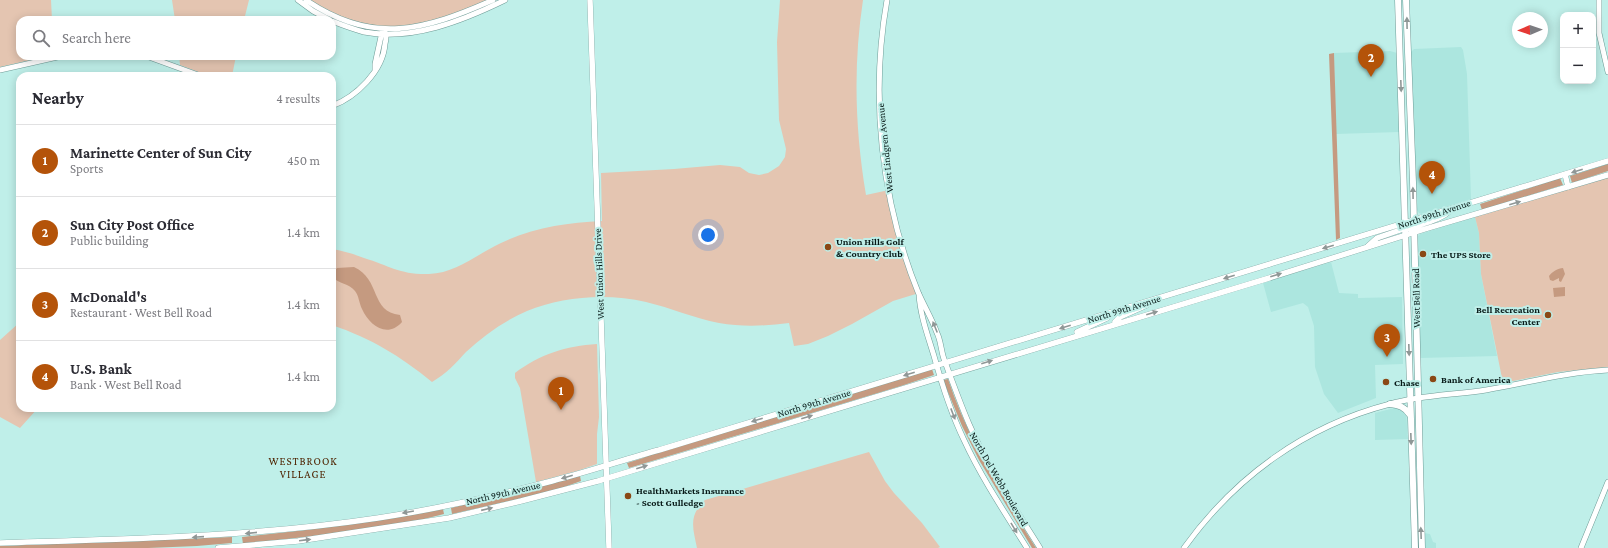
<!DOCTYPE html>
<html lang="en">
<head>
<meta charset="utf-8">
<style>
	body { margin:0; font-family:"Crimson Pro",serif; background:#f7f7f7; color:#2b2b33 }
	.controls { position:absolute; right:12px; top:12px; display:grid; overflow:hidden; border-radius:8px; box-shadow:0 2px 10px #0003 }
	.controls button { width:36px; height:36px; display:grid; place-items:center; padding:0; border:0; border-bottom:1px solid #e1e1e2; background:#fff; color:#2b2b33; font:20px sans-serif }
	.compass { position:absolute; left:1512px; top:12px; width:36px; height:36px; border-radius:50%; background:#fff; box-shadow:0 2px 10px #0003; rotate:268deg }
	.you { position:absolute; left:708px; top:235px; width:14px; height:14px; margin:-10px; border:3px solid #fff; border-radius:50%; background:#1a73e8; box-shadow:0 0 0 6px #1a73e833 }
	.badge { display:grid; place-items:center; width:26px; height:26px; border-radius:50%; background:#b45309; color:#fff; font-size:13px; font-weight:700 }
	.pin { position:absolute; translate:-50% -33px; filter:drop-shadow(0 1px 2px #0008) }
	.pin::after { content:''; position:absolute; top:21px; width:14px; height:12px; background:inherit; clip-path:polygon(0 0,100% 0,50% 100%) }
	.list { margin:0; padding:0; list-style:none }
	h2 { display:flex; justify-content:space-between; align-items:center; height:52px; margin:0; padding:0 16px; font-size:17px }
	h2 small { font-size:13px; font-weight:400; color:#7c7c81 }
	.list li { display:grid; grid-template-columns:26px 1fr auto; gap:12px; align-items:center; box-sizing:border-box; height:72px; padding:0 16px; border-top:1px solid #e1e1e2 }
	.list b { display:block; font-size:15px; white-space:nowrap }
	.list p { margin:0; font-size:13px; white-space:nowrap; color:#7c7c81 }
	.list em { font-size:13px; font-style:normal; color:#7c7c81 }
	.icon { flex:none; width:22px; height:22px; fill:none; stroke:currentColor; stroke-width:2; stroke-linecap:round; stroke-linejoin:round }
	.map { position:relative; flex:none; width:1608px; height:548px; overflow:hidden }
	.search { position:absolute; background:#fff; box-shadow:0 2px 10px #0003; left:16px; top:16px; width:320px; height:44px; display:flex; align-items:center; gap:10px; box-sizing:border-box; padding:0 14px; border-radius:12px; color:#7c7c81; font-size:15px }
	.panel { position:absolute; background:#fff; box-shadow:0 2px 10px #0003; left:16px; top:72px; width:320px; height:340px; border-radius:12px }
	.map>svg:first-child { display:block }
	.built { fill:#ace6df }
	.green { fill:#e4c5b1 }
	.water { fill:#c59a80 }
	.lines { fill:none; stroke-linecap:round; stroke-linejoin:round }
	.tertiary-casing { stroke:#6f9c97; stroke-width:6 }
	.secondary-casing { stroke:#6f9c97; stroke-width:6 }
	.primary-casing { stroke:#6f9c97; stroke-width:7 }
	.tertiary { stroke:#fff; stroke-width:5 }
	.secondary { stroke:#fff; stroke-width:5.5 }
	.primary { stroke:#fff; stroke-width:6 }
	.oneway { fill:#8f9796 }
	.poi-dot { fill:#8a4815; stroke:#bfefe9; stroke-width:1.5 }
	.labels { text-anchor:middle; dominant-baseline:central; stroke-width:4; stroke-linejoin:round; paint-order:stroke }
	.street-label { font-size:10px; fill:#061816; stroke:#bfefe9 }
	.poi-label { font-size:10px; font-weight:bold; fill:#061816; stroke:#bfefe9; text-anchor:start }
	.neighbourhood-label { font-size:11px; letter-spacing:1px; fill:#4e2300; stroke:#bfefe9 }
</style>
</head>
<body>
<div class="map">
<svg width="1608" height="548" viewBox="0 0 1608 548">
	<rect width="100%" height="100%" fill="#bfefe9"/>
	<!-- built -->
	<path class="built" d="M1461,47L1463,50L1467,74L1471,199L1422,214L1419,213L1416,209L1410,53L1414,49Z
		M1390,51L1397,53L1399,132L1336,134L1334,53Z
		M1475,217L1479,233L1481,274L1497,356L1420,358V301L1418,290L1417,237L1420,234Z
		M1331,262L1339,293L1358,294V298L1402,297L1403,364L1375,365L1376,398L1338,413L1324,394L1315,367L1314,326L1308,307L1303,303L1271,312L1263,283Z
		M1398,407L1406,413L1408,439L1375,440V413Z
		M1424,533L1430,534L1433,542L1436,543V548H1425Z"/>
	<!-- green -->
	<path class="green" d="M0,0H51L52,20H20V56H48L0,67Z
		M172,0H249L244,20H175Z
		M303,0H497C465,16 421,35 384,32C371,32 358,27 346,22C331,17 315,10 303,0Z
		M780,0H863C853,66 855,129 866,195L889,190L895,218L919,293L893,301L852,324L828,336L808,344L794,346L789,323C766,326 742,327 719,323C694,318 671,308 646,302C608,293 563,296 527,311C504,321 484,335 466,352C456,363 446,374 432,382C399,355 372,339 332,325V249C343,251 354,254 364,258C390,266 401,275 429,274C457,273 477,254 501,243C534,227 567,223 602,221L601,173L674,169L720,165L740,167L749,173L759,175L768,173L779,166L785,157L786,149L779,120L777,42Z
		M179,56H236L232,76H209L180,65Z
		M1608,177V367L1558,372L1503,383L1481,274L1479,233L1475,217Z
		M20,322V408H38L20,428L0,417V340Z
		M597,344L599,417L597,434V464L577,471L536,482L520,388L515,378V373C540,354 566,346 597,344Z
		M869,452L885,481L894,493L922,523L940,547L938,548H697C693,528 688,516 705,500Z"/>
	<!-- water -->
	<path class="water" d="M1334,53L1340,238L1336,240L1329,54Z
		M1608,164V171L1572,183L1570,176Z
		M1560,178L1563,185L1482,210L1480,204Z
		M354,267C381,279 370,312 400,315L402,322C387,339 369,325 362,309C359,303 359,296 355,291C349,283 339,284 332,277V273L337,268Z
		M1563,268L1565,274L1561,282L1559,281V278L1553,281L1550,280L1549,276C1552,272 1558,268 1563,268Z
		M1565,287V296L1554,297L1553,288Z
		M932,369L934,375L901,386L629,468L627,463L643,458L653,453Z
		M948,379C968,440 1002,493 1036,548H1032L979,460L962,426L943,380Z
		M580,476L581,481L553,491L452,514L451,508Z
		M443,509L444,514L408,523L339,533L243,544L242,537L306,530Z
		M232,537V543L197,546L148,548H0V546Z"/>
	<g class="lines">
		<defs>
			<path id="tertiary" d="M298,0L313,11L330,20
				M306,0C373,46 425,30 493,0
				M887,0C870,96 881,201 918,292C924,306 932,319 937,333C941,341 941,351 944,359C952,381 960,403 969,424C988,468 1015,508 1040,548
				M1599,0V33L1608,72
				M332,21C342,25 353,29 364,32C412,41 462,21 505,0
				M146,56L201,76
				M0,70L62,56
				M375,70V64L382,32
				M332,106C356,97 383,71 385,44C386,40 387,36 385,32
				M919,294C920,315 928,336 934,356C942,385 951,413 964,440C981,477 1005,513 1027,548
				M1184,548C1235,477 1305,426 1390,404C1421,395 1454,395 1486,390C1527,383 1566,372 1608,370
				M1581,548L1608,482"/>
			<path id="secondary" d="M590,0L609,548
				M1565,174L1568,187
				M1410,229C1424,222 1439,221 1451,210
				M1368,246L1377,238L1409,227L1413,221
				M1115,322L1120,317L1147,305
				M1077,332L1107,318L1111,313
				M0,543C127,539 252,537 378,518C437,509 495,496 552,481C588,472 623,460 659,450L1608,161
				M218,548L298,541L449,518L521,501L598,481L1266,279L1425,229L1608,175"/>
			<path id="primary" d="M1398,0L1415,548
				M1406,0L1413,182L1422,548
				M1390,404C1399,405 1405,407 1410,415"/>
		</defs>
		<!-- tertiary casing -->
		<use href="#tertiary" class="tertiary-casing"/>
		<!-- secondary casing -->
		<use href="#secondary" class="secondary-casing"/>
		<!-- primary casing -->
		<use href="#primary" class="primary-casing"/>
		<!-- tertiary -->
		<use href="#tertiary" class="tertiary"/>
		<!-- secondary -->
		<use href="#secondary" class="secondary"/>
		<!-- primary -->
		<use href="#primary" class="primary"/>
	</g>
	<!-- one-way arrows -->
	<defs><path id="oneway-solid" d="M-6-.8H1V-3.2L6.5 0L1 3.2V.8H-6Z"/></defs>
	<g class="oneway">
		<use href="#oneway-solid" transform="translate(1407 23) rotate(-91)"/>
		<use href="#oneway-solid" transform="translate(1401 86) rotate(88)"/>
		<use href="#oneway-solid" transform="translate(1577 171) rotate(163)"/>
		<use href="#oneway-solid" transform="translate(1413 193) rotate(-91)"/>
		<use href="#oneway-solid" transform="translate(1515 203) rotate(-16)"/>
		<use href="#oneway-solid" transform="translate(1328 247) rotate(164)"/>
		<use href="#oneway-solid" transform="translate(1276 275) rotate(-17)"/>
		<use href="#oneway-solid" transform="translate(1229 277) rotate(163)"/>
		<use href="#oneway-solid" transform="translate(1152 313) rotate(-16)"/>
		<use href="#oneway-solid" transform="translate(935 327) rotate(-112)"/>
		<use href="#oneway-solid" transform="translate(1065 327) rotate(163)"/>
		<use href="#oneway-solid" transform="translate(1409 350) rotate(88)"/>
		<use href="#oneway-solid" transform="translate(987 362) rotate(-17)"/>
		<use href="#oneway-solid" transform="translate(909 374) rotate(163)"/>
		<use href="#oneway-solid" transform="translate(953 414) rotate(69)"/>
		<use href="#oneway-solid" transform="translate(807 417) rotate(-17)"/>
		<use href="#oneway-solid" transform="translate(757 420) rotate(163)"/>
		<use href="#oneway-solid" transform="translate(1411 439) rotate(88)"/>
		<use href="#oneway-solid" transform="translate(642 467) rotate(-17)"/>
		<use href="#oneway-solid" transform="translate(567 477) rotate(164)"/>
		<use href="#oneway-solid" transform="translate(487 509) rotate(-13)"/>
		<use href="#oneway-solid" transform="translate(408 512) rotate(170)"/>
		<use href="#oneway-solid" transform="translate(1014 528) rotate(59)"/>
		<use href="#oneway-solid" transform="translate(251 533) rotate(174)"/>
		<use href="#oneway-solid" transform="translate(1421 533) rotate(-92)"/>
		<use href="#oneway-solid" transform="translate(198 537) rotate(176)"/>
		<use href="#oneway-solid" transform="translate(305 540) rotate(-7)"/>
	</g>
	<!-- markers -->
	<g class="poi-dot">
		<circle cx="828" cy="247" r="4"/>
		<circle cx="1423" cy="254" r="4"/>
		<circle cx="1548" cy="315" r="4"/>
		<circle cx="1433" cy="379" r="4"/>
		<circle cx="1386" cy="382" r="4"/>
		<circle cx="628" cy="496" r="4"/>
	</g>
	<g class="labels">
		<!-- street labels -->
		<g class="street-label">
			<text transform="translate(885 148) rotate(-96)">West Lindgren Avenue</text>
			<text transform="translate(1434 214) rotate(-18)">North 99th Avenue</text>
			<text transform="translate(599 274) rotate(-92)">West Union Hills Drive</text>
			<text transform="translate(1416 298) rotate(-91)">West Bell Road</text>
			<text transform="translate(1124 309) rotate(-17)">North 99th Avenue</text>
			<text transform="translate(814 403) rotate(-17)">North 99th Avenue</text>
			<text transform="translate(999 479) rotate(60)">North Del Webb Boulevard</text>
			<text transform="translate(503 493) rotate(-13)">North 99th Avenue</text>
		</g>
		<!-- poi labels -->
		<g class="poi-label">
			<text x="836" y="241">Union Hills Golf<tspan x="836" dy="12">&amp; Country Club</tspan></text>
			<text x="1431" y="254">The UPS Store</text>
			<text x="1540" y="309" text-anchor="end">Bell Recreation<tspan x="1540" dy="12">Center</tspan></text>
			<text x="1441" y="379">Bank of America</text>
			<text x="1394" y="382">Chase</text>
			<text x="636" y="490">HealthMarkets Insurance<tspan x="636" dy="12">- Scott Gulledge</tspan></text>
		</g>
		<!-- neighbourhood labels -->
		<g class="neighbourhood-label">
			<text x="303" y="461">WESTBROOK<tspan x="303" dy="13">VILLAGE</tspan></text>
		</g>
	</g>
</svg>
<div class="controls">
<button>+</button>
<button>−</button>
</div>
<svg class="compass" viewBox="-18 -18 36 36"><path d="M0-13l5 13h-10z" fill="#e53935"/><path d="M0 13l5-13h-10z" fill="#7c7c81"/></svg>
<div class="you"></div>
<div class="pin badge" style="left:561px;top:410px">1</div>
<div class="pin badge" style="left:1371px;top:77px">2</div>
<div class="pin badge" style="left:1387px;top:357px">3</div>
<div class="pin badge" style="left:1432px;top:194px">4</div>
<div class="search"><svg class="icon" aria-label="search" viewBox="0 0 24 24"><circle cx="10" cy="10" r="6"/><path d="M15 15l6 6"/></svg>Search here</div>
<section class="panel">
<h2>Nearby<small>4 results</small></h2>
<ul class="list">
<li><span class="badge">1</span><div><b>Marinette Center of Sun City</b><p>Sports</p></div><em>450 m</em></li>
<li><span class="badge">2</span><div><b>Sun City Post Office</b><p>Public building</p></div><em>1.4 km</em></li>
<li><span class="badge">3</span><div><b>McDonald's</b><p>Restaurant · West Bell Road</p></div><em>1.4 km</em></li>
<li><span class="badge">4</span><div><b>U.S. Bank</b><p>Bank · West Bell Road</p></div><em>1.4 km</em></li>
</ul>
</section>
</div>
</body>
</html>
